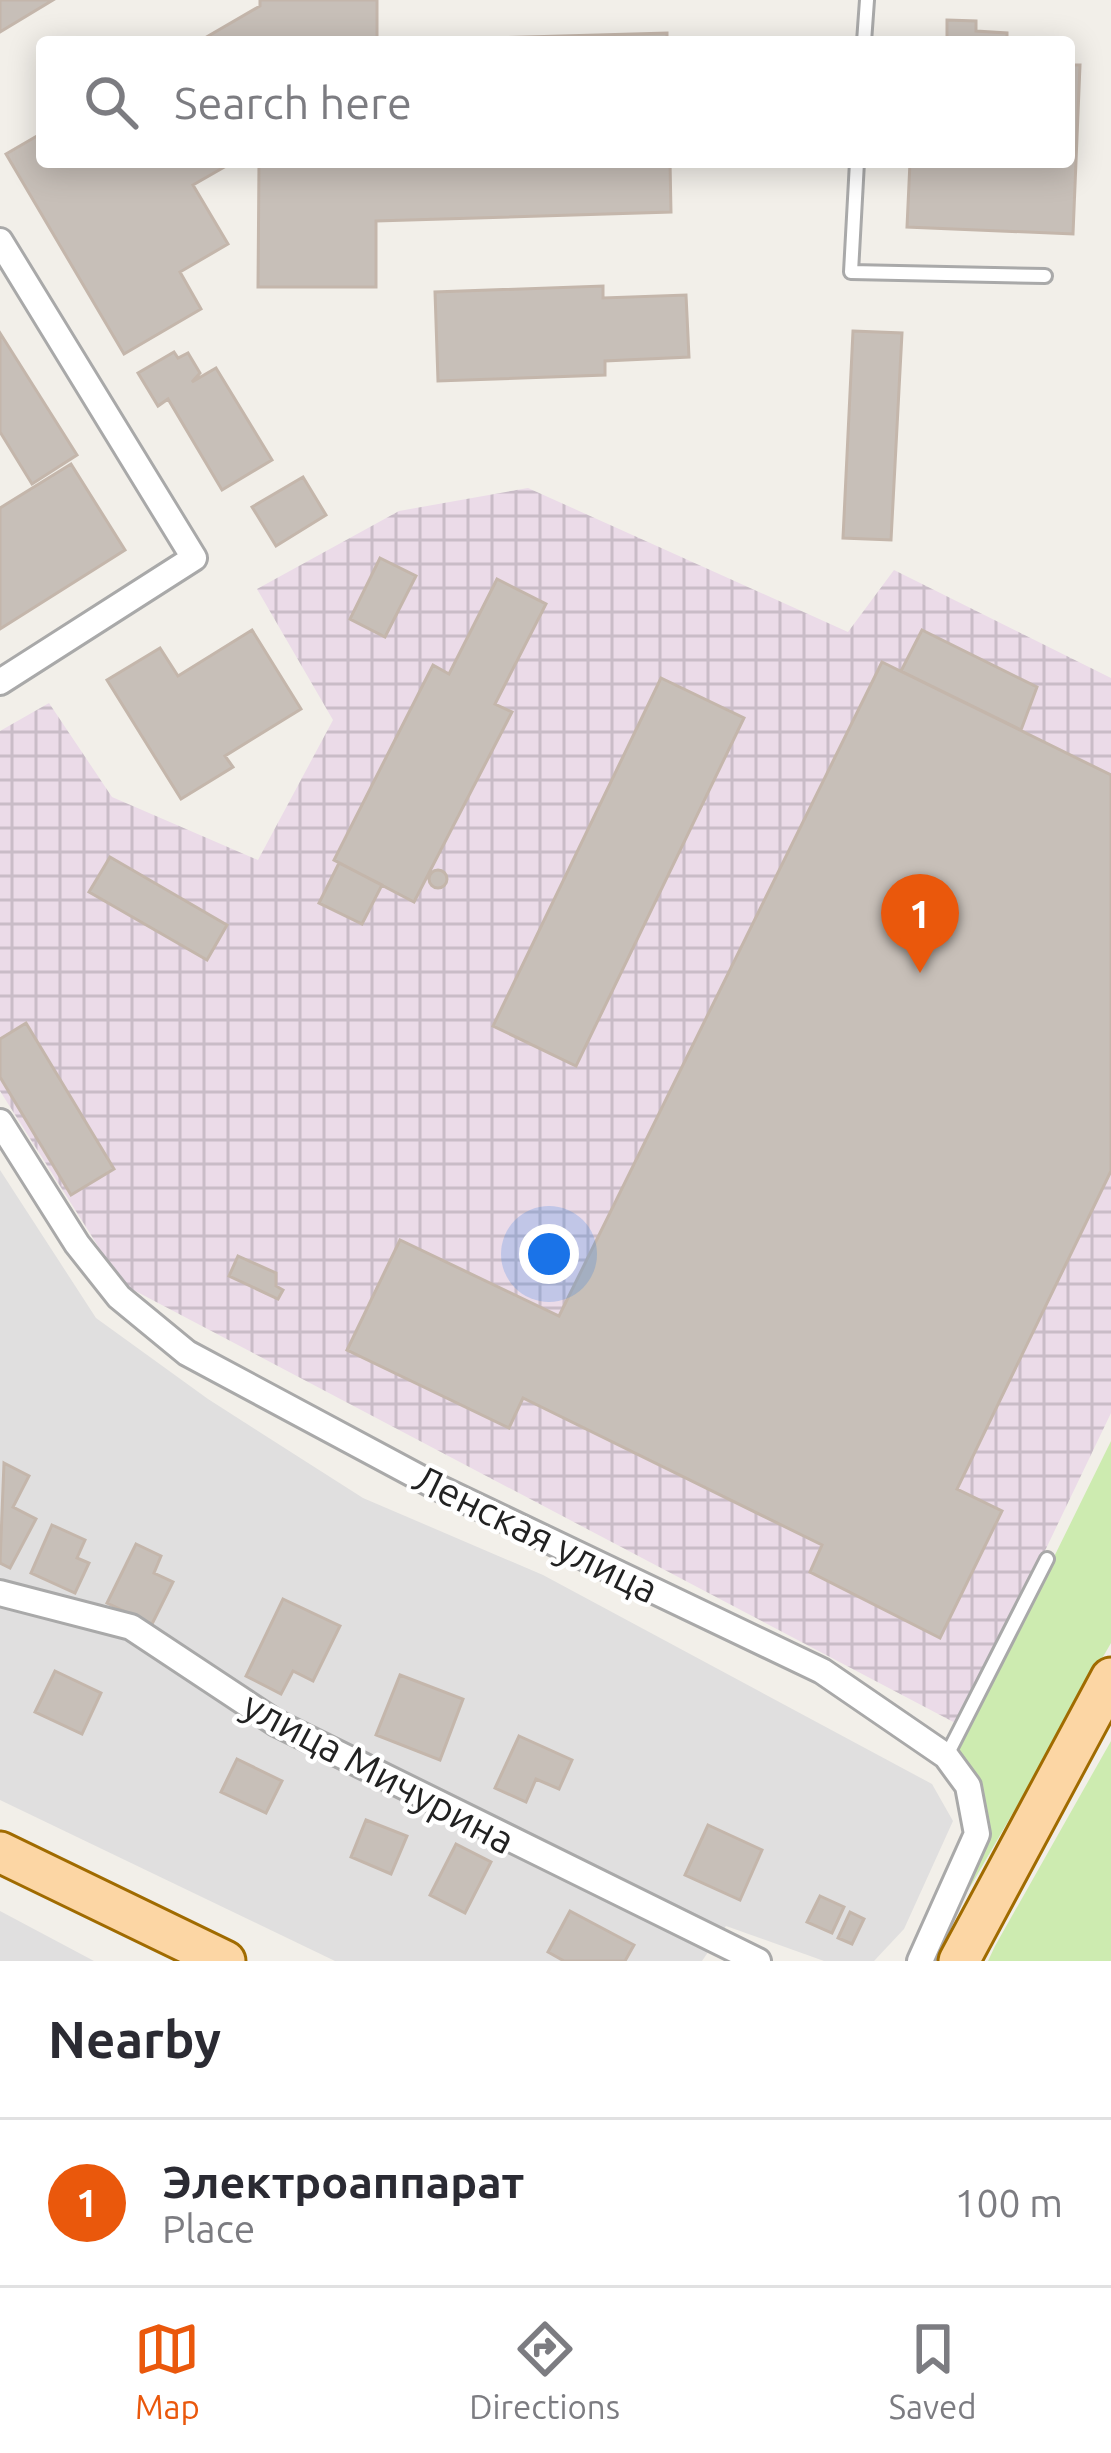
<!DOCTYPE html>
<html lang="en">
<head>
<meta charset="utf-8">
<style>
	body { margin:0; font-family:Ubuntu,sans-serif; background:#f2f2f3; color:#2b2b33 }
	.you { position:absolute; left:549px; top:1254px; width:42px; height:42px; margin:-30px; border:9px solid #fff; border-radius:50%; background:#1a73e8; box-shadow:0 0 0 18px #1a73e833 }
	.badge { display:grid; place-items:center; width:78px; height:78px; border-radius:50%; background:#ea580c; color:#fff; font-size:39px; font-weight:700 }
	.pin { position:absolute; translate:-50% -99px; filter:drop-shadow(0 3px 6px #0008) }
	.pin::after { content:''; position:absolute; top:63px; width:42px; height:36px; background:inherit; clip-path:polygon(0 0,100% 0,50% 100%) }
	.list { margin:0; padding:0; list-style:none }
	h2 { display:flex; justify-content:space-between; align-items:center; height:156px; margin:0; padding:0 48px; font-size:51px }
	h2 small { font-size:39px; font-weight:400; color:#7c7c81 }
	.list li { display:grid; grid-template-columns:78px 1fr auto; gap:36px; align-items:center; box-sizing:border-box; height:168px; padding:0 48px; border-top:3px solid #e1e1e2 }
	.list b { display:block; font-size:45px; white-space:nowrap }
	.list p { margin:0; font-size:39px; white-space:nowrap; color:#7c7c81 }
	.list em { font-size:39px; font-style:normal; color:#7c7c81 }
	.icon { flex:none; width:66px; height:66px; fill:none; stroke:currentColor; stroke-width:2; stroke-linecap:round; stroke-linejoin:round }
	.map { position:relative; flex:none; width:1111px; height:1961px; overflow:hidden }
	.search { position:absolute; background:#fff; box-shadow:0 6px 30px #0003; left:36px; right:36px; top:36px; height:132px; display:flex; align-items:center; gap:30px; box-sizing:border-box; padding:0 42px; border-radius:12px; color:#7c7c81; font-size:45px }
	.sheet { height:324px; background:#fff }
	nav { display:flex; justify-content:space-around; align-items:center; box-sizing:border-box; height:168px; border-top:3px solid #e1e1e2; background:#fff; font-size:33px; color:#7c7c81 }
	nav a { display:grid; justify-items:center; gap:6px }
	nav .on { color:#ea580c }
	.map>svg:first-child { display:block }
	.residential { fill:#e0dfdf }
	.industrial { fill:url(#industrial-grid) }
	.grass { fill:#cdebb0 }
	.building { fill:#c7bfb8; stroke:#c4b6ab; stroke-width:3 }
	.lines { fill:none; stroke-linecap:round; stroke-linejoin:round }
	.lane-casing { stroke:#a9a9a9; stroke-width:18 }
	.street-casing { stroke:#a9a9a9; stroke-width:30 }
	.primary-casing { stroke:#a06b00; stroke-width:45 }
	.lane { stroke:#fff; stroke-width:12 }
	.street { stroke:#fff; stroke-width:24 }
	.primary { stroke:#fcd6a4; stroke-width:39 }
	.labels { text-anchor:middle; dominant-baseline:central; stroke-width:9; stroke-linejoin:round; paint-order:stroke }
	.street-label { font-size:39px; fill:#222; stroke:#fff }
</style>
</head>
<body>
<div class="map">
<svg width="1111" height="1961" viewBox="0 0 1111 1961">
	<defs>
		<pattern id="industrial-grid" width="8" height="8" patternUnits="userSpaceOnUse" patternTransform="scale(3)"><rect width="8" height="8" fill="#ebdbe8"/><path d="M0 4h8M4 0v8" fill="none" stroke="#c9bcc7"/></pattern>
	</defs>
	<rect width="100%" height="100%" fill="#f2efe9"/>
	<!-- residential -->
	<path class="residential" d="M0,1170L96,1318L208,1399L363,1498L543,1575L932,1784L953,1821L904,1929L874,1961H824L726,1926L702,1961H335L0,1800Z
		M0,1911L94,1961H0Z"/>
	<!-- industrial -->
	<path class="industrial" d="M528,488L848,632L894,570L1111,678V1413L961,1726L122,1284L0,1091V731L49,703L112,797L258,860L333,720L257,589L399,511Z"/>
	<!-- grass -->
	<path class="grass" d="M1111,1441V1643L969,1889L983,1844L958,1752Z
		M1111,1741V1961H988L995,1946Z"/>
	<!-- building -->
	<path class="building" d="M0,0H53L0,32Z
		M260,0H377V41L667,33V42H198L260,6Z
		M947,20L976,21V31L1007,33V42H947Z
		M1069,65H1080L1073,234L907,227L910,162H1069Z
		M42,133V162H233L193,185L228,244L180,272L201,309L124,354L6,154Z
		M259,162H670L671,212L376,221V287H258Z
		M603,286V298L686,295L689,357L605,361V375L438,381L435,292Z
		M853,331L902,333L891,540L843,538Z
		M0,333L77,455L32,484L0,432Z
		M174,352L178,358L188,353L200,373L192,382L216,368L272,460L222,490L168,399L158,406L138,373Z
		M71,464L125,550L0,629V508Z
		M303,477L326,515L276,546L252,507Z
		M380,558L416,576L385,637L350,619Z
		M497,579L546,604L495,704L512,712L414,902L334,860L433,665L449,674Z
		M252,630L301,709L225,756L233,767L181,799L107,680L160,648L178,676Z
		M922,630L1037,687L1021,730L901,671Z
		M882,662L1111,775V1171L957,1489L1002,1511L940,1638L810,1572L822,1545L523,1398L509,1428L347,1350L400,1240L559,1316Z
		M661,678L744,718L576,1066L493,1026Z
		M110,857L227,925L207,960L89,892Z
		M339,863L382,885L362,924L319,903Z
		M429 879a9 9 0 1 1 18 0a9 9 0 1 1-18 0Z
		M26,1023L114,1169L71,1195L0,1077V1039Z
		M238,1256L276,1273V1286L283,1290L278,1299L229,1276Z
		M4,1463L29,1476L13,1507L36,1519L10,1568L0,1563Z
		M52,1525L85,1540L77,1558L89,1563L75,1593L31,1573Z
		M136,1544L161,1556L154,1573L173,1582L152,1624L107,1603Z
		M283,1599L340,1626L313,1681L293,1671L281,1694L246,1676Z
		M55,1671L101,1693L82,1734L35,1712Z
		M400,1675L463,1699L440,1760L376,1735Z
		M519,1736L572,1760L559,1789L536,1779L526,1802L495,1788Z
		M237,1759L282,1781L266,1813L221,1792Z
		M366,1820L407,1836L391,1874L351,1857Z
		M708,1825L762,1850L740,1900L685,1875Z
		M456,1844L491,1862L465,1913L430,1895Z
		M820,1896L844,1907L832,1933L807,1922Z
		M570,1911L634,1945L625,1961H564L548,1952Z
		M850,1912L864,1919L852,1944L838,1938Z"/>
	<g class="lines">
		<defs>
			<path id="lane" d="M864,42L867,0
				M857,162L851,272L1045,276
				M947,1755L1047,1559"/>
			<path id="street" d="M0,241L194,558L0,682
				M0,1122L77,1244L119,1297L187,1353L437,1487L822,1671L946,1756L968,1786L977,1834L920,1961
				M0,1593L131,1627L276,1723L758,1961"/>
			<path id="primary" d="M0,1852L225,1961
				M959,1961L1111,1678"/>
		</defs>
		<!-- lane casing -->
		<use href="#lane" class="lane-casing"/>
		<!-- street casing -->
		<use href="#street" class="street-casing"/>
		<!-- primary casing -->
		<use href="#primary" class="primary-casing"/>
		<!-- lane -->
		<use href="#lane" class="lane"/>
		<!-- street -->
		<use href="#street" class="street"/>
		<!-- primary -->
		<use href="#primary" class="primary"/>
	</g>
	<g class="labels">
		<!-- street labels -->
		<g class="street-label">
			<text transform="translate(536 1533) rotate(26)">Ленская улица</text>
			<text transform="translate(379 1772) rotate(28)">улица Мичурина</text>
		</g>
	</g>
</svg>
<div class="you"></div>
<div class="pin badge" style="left:920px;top:973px">1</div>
<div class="search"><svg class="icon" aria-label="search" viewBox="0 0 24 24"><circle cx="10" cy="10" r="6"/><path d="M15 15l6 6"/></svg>Search here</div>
</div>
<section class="sheet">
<h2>Nearby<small></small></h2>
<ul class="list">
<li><span class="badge">1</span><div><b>Электроаппарат</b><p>Place</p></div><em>100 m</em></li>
</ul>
</section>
<nav>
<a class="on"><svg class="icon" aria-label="map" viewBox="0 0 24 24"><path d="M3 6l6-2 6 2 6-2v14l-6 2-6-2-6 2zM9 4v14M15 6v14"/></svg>Map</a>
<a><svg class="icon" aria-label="directions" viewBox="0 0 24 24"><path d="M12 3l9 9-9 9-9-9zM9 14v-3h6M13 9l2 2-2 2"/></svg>Directions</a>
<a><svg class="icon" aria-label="saved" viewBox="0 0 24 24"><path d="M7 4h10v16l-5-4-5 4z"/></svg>Saved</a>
</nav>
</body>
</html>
